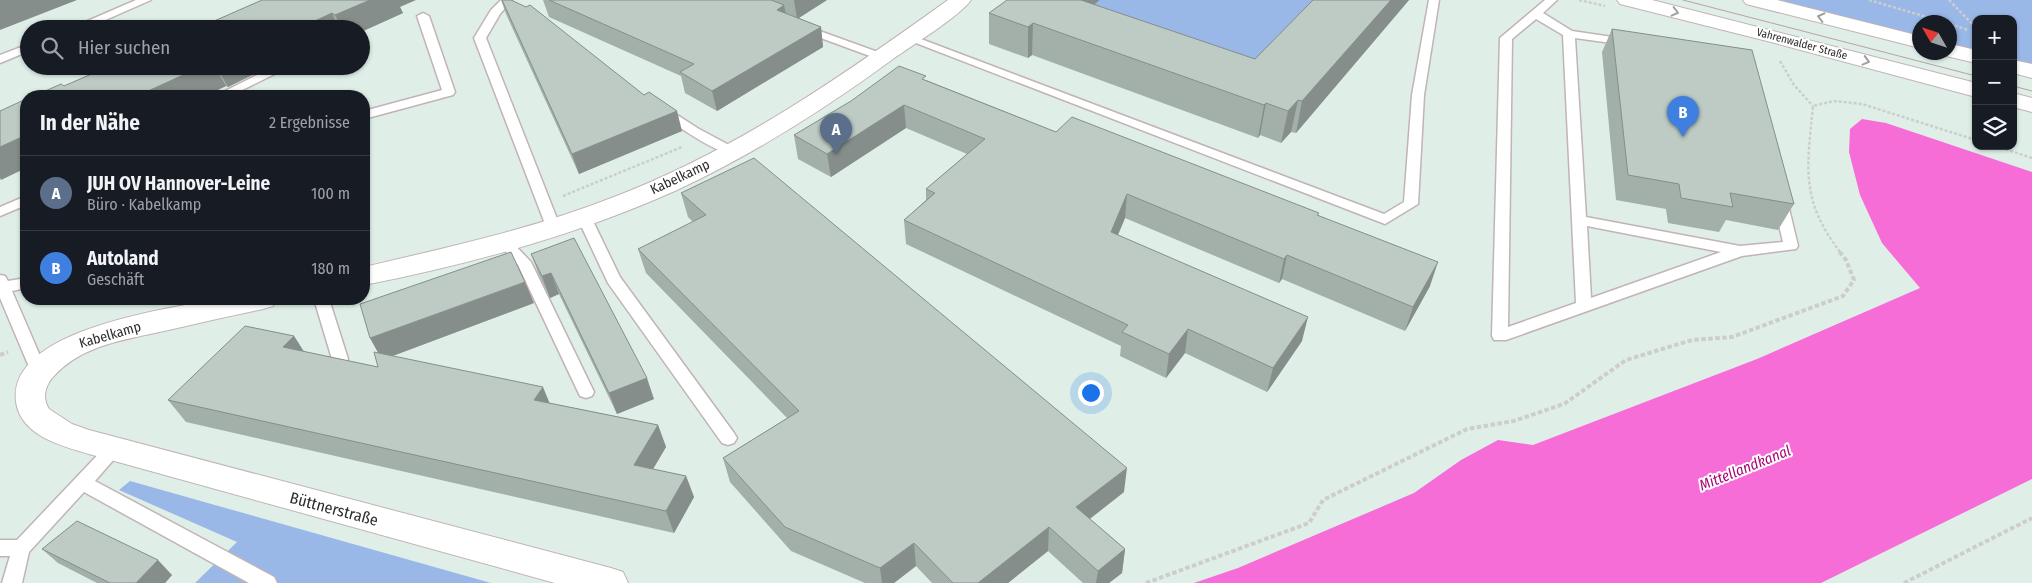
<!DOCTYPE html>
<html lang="de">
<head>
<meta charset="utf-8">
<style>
	body { margin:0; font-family:"Fira Sans Condensed",sans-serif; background:#20242c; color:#f1f3f6 }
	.controls { position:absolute; right:15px; top:15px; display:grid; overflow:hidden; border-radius:10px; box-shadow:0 1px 4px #0004 }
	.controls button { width:45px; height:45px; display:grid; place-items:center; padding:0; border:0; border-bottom:1px solid #363941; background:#171b24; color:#f1f3f6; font:25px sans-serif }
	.compass { position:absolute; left:1912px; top:15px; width:45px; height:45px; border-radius:50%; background:#171b24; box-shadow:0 1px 4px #0004; rotate:309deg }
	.you { position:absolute; left:1090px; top:392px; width:18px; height:18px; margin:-12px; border:4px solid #fff; border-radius:50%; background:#1a73e8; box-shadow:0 0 0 8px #1a73e833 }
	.badge { display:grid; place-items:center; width:32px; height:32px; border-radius:50%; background:#db2777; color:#fff; font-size:16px; font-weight:700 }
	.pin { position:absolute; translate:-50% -41px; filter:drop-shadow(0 1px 2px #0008) }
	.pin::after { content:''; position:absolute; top:26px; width:18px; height:15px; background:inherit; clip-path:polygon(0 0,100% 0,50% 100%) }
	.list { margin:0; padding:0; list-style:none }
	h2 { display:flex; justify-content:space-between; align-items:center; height:65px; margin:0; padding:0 20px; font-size:21px }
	h2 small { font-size:16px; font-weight:400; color:#9ea1a6 }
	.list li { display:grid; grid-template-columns:32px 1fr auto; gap:15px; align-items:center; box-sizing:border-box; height:75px; padding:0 20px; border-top:1px solid #363941 }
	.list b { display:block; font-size:19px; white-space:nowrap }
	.list p { margin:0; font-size:16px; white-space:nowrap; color:#9ea1a6 }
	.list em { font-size:16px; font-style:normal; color:#9ea1a6 }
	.icon { flex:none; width:28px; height:28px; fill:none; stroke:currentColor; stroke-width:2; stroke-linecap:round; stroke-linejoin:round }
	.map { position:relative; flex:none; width:2032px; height:583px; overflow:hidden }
	.search { position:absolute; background:#171b24; box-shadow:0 1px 4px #0004; left:20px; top:20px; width:350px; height:55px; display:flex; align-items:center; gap:12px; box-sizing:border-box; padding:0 18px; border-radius:28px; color:#9ea1a6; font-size:19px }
	.panel { position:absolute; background:#171b24; box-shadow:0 1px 4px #0004; left:20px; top:90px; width:350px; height:215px; border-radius:20px }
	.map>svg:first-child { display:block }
	.green { fill:#99b8e8 }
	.water { fill:#f66dd8 }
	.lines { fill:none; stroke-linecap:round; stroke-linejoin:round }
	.service-casing { stroke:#c1b3b6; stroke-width:3 }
	.minor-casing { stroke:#c1b3b6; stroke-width:2 }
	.secondary-casing { stroke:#c1b3b6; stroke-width:2 }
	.path-far1 { stroke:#cdcdcd; stroke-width:2.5; stroke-dasharray:3 2; stroke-linecap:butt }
	.path { stroke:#cdcdcd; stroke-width:4; stroke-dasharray:4.5 2.5; stroke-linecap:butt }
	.service { fill:#fff; fill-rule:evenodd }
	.minor { fill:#fff; fill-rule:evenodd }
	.secondary { fill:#fff; fill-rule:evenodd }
	.tram { stroke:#b8a1a5; stroke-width:1 }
	.wall { fill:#a3afa9 }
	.shaded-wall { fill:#858e8a }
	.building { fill:#becbc5; stroke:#858e8a }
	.oneway { stroke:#a0a0a0 }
	.labels { text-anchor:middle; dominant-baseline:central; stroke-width:4; stroke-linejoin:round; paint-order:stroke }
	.far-street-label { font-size:11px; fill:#2d2d2d; stroke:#fff }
	.street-label { font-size:14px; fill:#2d2d2d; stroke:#fff }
	.water-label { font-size:15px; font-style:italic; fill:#a90678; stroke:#fff }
	.near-street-label { font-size:16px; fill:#2d2d2d; stroke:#fff }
</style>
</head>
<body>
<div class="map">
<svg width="2032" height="583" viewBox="0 0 2032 583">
	<rect width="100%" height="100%" fill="#dfefe8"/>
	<!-- green -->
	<path class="green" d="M1100,0H1336L1250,91L1067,27Z
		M1753,0H2032V71L2013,66V19H1976V57L1950,50V22H1920L1919,42Z
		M130,481L491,583H195L237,542L119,490Z"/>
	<!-- water -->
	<path class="water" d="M1862,119L1886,123L2032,172V479L1821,583H1194L1238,568L1414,493L1461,460L1498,440L1533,445L1757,359L1920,288L1882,243L1860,195L1849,152L1850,129Z"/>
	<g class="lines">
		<defs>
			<path id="service" d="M136,0H151L85,29H69Z
				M501,0H512L500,14L486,38L561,229L554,234L547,229L474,38L491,10Z
				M1429,0H1439L1424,95L1418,204L1385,224L903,38L905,36H913L1384,214L1404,202L1412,95Z
				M1545,0H1557L1543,13L1572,31L1626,39L1632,42L1626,45L1575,38L1586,217L1740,246L1783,242L1773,200L1780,196L1787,200L1798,246L1796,249L1742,256L1506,340H1494L1492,336L1500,38ZM1536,19L1563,35L1576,303L1508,327L1512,39ZM1587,226L1721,252L1591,298Z
				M423,13L429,16L455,92L453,95L364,119V111L442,90L417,16Z
				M803,25L886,55L888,57L886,59H878L799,30V26Z
				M29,44V51L0,63V55Z
				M87,66H102L119,71L136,66H153C138,81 102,82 87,66Z
				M275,66H291L230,96H215Z
				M663,106L699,129L742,152L740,155C723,159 673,123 659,113L657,110L659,107Z
				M26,196V205L0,216V207Z
				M584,212L591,217L620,277L734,433L737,438L734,443L728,445L722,443L608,283L577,217Z
				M504,237L509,239L531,262L594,392L592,396L586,398L580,396L518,265L497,242Z
				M0,275L5,276L8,281L26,278V288L12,291L41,358L53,361L55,365L53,369C45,372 37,369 29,366L27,362L0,298Z
				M314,299H329L348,359L346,363H334L332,359Z
				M114,442L120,444L123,449L95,481L274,577L277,583H249L84,492L29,552L22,583H2L10,556H0V540H17L108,444Z"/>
			<path id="minor" d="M948,0H971C960,16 911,46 893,59C825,109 754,154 677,190C577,235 471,264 364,285V267C449,247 533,229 614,197C737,150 842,76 948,0Z
				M218,299H277L273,306L263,309C233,315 203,322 173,329C131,339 83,343 53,377C45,386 42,398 49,409L72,424L89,430L611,568L623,572L628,583H555L89,454C62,446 21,436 16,402C7,329 168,309 218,299Z"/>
			<path id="secondary" d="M1617,0H1652L1976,83V97L1771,42L1620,4Z
				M1743,0H1777L1920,36V48L1746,4Z
				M1950,44L1976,50V63L1942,55L1941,52H1950Z
				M2013,60L2032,64V78L2013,73Z
				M2013,93L2032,98V112L2013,107Z"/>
		</defs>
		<!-- service casing -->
		<use href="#service" class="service-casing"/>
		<!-- minor casing -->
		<use href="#minor" class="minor-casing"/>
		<!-- secondary casing -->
		<use href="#secondary" class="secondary-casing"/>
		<!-- path-far1 -->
		<path class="path-far1" d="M1579,0L1605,6
			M1869,0L1944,22
			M1949,0L1976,28
			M1950,24L1968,30
			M1780,61L1794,85L1813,106
			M1996,146L2032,158
			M563,196L682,147
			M1840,252C1800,199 1807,168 1813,106L1834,101L1862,104L1976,140"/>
		<!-- path -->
		<path class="path" d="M0,355L8,352
			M1146,583L1309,523L1323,500L1467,429L1514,421L1564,404L1626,360L1692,340L1732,337L1843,296L1854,280L1846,260L1839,251
			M1904,583L2032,518"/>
		<!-- service -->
		<use href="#service" class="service"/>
		<!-- minor -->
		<use href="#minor" class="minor"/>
		<!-- secondary -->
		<use href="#secondary" class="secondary"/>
		<!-- tram -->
		<path class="tram" d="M1683,0L1976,76
			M2013,86L2032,91"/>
	</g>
	<!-- wall -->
	<path class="wall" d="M262,0L400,7L403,13L361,32V29H196Z
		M501,0H511L682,131L579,174L506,14Z
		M543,0H827L799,18L821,27L823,47L717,111L685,93L681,76L549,17Z
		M1313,0H1409L1296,133L1291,132L1281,143L1260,135L1258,138L1032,55L1028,58L989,44V13L1094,5L1255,59Z
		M1612,29L1794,204L1778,230L1726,220L1719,232L1668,223L1666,209L1616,200L1602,52Z
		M110,66H270L228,87L226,86L205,96H34L64,86Z
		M926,80L1056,132L1319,213L1318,215L1430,286L1405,331L1282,279L1279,283L1125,218L1118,235L1302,341L1267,392L1185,353L1166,378L1120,356L1121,346L906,244L904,220L926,200V189L967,154L906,128L831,177L798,159L794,135Z
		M681,193L1124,492L1090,519L1125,549L1122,573L1109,583H1083L1048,551L1008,583H932L916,566L894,583H865L791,551L730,482L723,458L787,418L646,273L638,249L693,222L688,217Z
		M574,238L654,399L617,414L559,294L550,298L539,275L531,254Z
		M534,303L392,356L550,403L658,425L666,447L653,469L686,476L694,497L674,533L186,422L168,400L294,336L304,352L378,367L379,353L370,338Z
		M42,549L172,575L165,583H97L58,563Z"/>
	<!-- shaded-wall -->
	<path class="shaded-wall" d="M0,0H77L0,30Z
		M370,0H416L400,7L403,13L361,32V29H342L335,15Z
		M794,0H827L797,19Z
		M1068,0H1100L1067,27Z
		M1391,0H1409L1296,133L1302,101Z
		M784,5L788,25L777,10Z
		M332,13L339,29H298Z
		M1033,23L1032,55L1028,58V27Z
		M821,27L823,47L717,111L712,91Z
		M203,66H214L226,86L205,96H137Z
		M216,66H270L228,87Z
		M1298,100L1291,132L1281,143L1288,111Z
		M1266,103L1260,135L1258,138L1264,105Z
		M904,105L906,128L831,177L827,154Z
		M677,111L682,131L579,174L572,154Z
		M26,135V168L1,180L0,178V147Z
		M1127,194L1125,218L1109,256L1111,232Z
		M1287,255L1282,279L1279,283L1284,259Z
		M1438,262L1430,286L1405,331L1413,307Z
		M551,273L559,294L550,298L542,276Z
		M525,282L534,303L382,360L370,338Z
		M1308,317L1302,341L1267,392L1273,368Z
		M1188,329L1185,353L1166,378L1169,354Z
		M294,336L308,358L283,347Z
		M647,378L654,399L617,414L609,393Z
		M543,387L552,409L534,400Z
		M658,425L666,447L643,486L634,465Z
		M1127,468L1124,492L1074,531L1076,507Z
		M686,476L694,497L674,533L666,511Z
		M1049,527L1048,551L1008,583H978Z
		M914,543L916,566L894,583H882L880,568Z
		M1125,549L1122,573L1109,583H1096L1098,571Z
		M158,560L172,575L165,583H136Z"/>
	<!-- building -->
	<path class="building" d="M262,0H370L335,15L332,13L298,29H196Z
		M502,0H511L526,7L530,5L644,95L649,92L677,111L572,154Z
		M549,0H771L784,5L777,10L821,27L712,91L680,72L694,64Z
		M1007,0H1081L1255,59L1313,0H1391L1302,101L1298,100L1288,111L1266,103L1264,105L1033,23L1028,27L989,13Z
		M1612,29L1752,50L1794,204L1730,193L1733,207L1681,198L1679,184L1628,175Z
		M110,66H203L137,96H34L61,84L64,86Z
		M899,66L926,76L922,79L1056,132L1072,117L1319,213L1317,215L1438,262L1413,307L1287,255L1284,259L1127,194L1111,232L1308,317L1273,368L1188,329L1169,354L1122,332L1128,325L904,220L935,193L926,189L985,139L904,105L827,154L794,135L851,101Z
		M26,99V135L0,147V111Z
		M754,158L1127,468L1076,507L1125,549L1098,571L1049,527L978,583H953L914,543L880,568L785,527L723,458L799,411L638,249L706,215L681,193Z
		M574,238L647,378L609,393L551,273L542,276L531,254Z
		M511,252L525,282L370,338L360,304Z
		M245,326L294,336L283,347L378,367L374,352L543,387L534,400L658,425L634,465L686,476L666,511L168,400Z
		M77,521L158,560L136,583H110L42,549Z"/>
	<!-- one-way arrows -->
	<defs><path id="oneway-chevron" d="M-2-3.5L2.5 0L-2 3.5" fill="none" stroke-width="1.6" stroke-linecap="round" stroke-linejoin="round" transform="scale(1.25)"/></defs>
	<g class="oneway">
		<use href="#oneway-chevron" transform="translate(1675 12) rotate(14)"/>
		<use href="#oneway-chevron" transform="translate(1821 17) rotate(-166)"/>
		<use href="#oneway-chevron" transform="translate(1866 61) rotate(15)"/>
	</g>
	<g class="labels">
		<!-- far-street labels -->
		<g class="far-street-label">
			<text transform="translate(1802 44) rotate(15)">Vahrenwalder Straße</text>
		</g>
		<!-- street labels -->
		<g class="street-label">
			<text transform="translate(680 177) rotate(-25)">Kabelkamp</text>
			<text transform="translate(110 335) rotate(-16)">Kabelkamp</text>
		</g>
		<!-- water labels -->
		<g class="water-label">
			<text transform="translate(1745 468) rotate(-22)">Mittellandkanal</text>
		</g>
		<!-- near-street labels -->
		<g class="near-street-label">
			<text transform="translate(334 509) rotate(15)">Büttnerstraße</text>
		</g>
	</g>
</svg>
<div class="controls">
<button>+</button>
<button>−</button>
<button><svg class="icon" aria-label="layers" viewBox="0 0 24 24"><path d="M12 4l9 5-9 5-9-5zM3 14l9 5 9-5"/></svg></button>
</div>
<svg class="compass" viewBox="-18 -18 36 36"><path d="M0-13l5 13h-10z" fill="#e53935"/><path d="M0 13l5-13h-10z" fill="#9ea1a6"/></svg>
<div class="you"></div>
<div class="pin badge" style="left:836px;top:154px;background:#5c6f8a">A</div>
<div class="pin badge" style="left:1683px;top:137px;background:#3f7fe0">B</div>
<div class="search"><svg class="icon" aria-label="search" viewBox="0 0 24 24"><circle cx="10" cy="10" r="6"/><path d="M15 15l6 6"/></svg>Hier suchen</div>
<section class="panel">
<h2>In der Nähe<small>2 Ergebnisse</small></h2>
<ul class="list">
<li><span class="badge" style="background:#5c6f8a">A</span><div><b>JUH OV Hannover-Leine</b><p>Büro · Kabelkamp</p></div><em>100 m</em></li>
<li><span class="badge" style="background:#3f7fe0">B</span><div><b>Autoland</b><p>Geschäft</p></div><em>180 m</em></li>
</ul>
</section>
</div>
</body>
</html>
